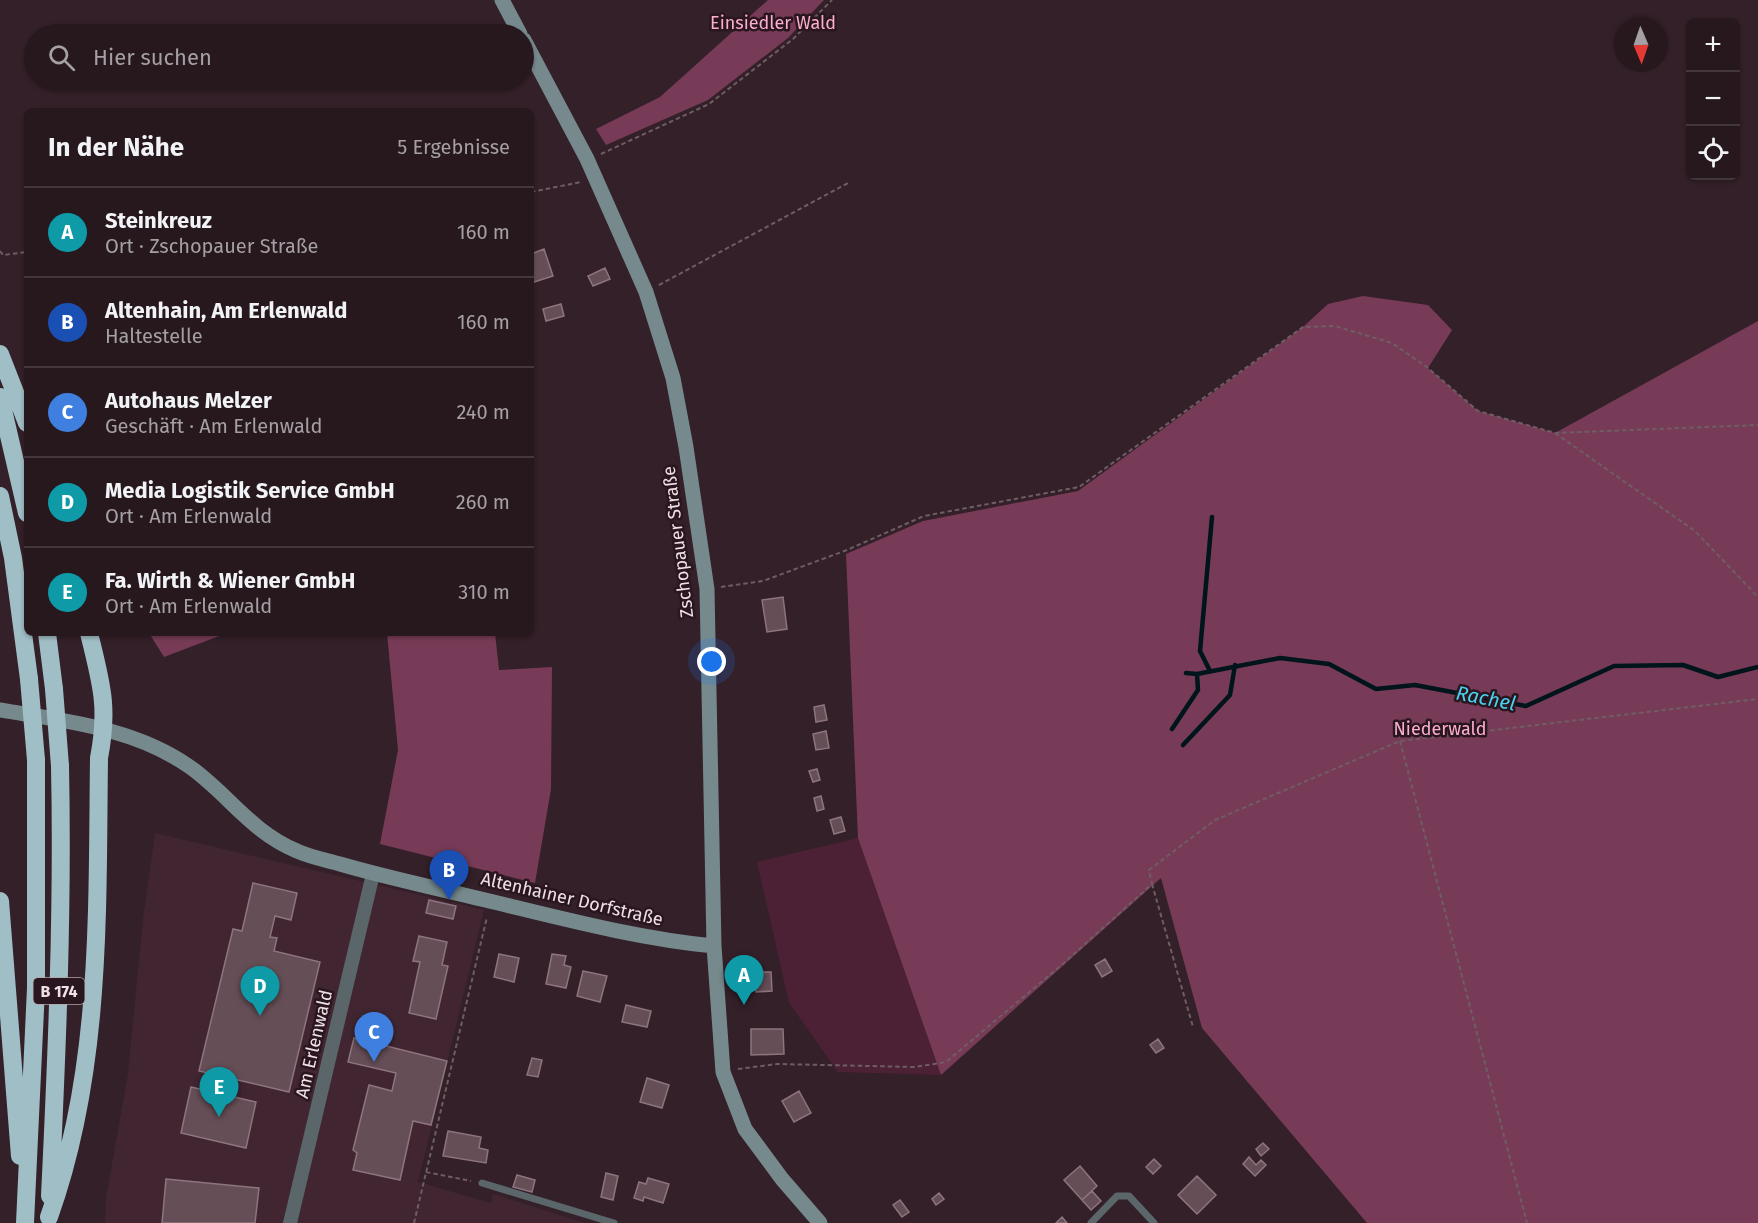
<!DOCTYPE html>
<html lang="de">
<head>
<meta charset="utf-8">
<style>
	body { margin:0; font-family:"Fira Sans",sans-serif; background:#2f2127; color:#f1f3f6 }
	.controls { position:absolute; right:18px; top:18px; display:grid; overflow:hidden; border-radius:9px; box-shadow:0 2px 4px #0004 }
	.controls button { width:54px; height:54px; display:grid; place-items:center; padding:0; border:0; border-bottom:2px solid #43373c; background:#27181e; color:#f1f3f6; font:30px sans-serif }
	.compass { position:absolute; left:1614px; top:18px; width:54px; height:54px; border-radius:50%; background:#27181e; box-shadow:0 2px 4px #0004; rotate:178deg }
	.you { position:absolute; left:712px; top:662px; width:21px; height:21px; margin:-15px; border:4px solid #fff; border-radius:50%; background:#1a73e8; box-shadow:0 0 0 9px #1a73e833 }
	.badge { display:grid; place-items:center; width:39px; height:39px; border-radius:50%; background:#57c9e2; color:#fff; font-size:20px; font-weight:700 }
	.pin { position:absolute; translate:-50% -50px; filter:drop-shadow(0 2px 3px #0008) }
	.pin::after { content:''; position:absolute; top:32px; width:21px; height:18px; background:inherit; clip-path:polygon(0 0,100% 0,50% 100%) }
	.list { margin:0; padding:0; list-style:none }
	h2 { display:flex; justify-content:space-between; align-items:center; height:78px; margin:0; padding:0 24px; font-size:26px }
	h2 small { font-size:20px; font-weight:400; color:#a4a0a4 }
	.list li { display:grid; grid-template-columns:39px 1fr auto; gap:18px; align-items:center; box-sizing:border-box; height:90px; padding:0 24px; border-top:2px solid #43373c }
	.list b { display:block; font-size:22px; white-space:nowrap }
	.list p { margin:0; font-size:20px; white-space:nowrap; color:#a4a0a4 }
	.list em { font-size:20px; font-style:normal; color:#a4a0a4 }
	.icon { flex:none; width:33px; height:33px; fill:none; stroke:currentColor; stroke-width:2; stroke-linecap:round; stroke-linejoin:round }
	.map { position:relative; flex:none; width:1758px; height:1223px; overflow:hidden }
	.search { position:absolute; background:#27181e; box-shadow:0 2px 4px #0004; left:24px; top:24px; width:510px; height:66px; display:flex; align-items:center; gap:15px; box-sizing:border-box; padding:0 21px; border-radius:33px; color:#a4a0a4; font-size:22px }
	.panel { position:absolute; background:#27181e; box-shadow:0 2px 4px #0004; left:24px; top:108px; width:510px; height:528px; border-radius:9px }
	.map>svg:first-child { display:block }
	.built { fill:#412632 }
	.green { fill:#4c2035 }
	.forest { fill:#783b57 }
	.lines { fill:none; stroke-linecap:round; stroke-linejoin:round }
	.stream { stroke:#00151b; stroke-width:4.5 }
	.building { fill:#664e57; stroke:#8d747e; stroke-width:1.5 }
	.path { stroke:#6f5d64; stroke-width:2; stroke-dasharray:4.5 3; stroke-linecap:butt }
	.lane { stroke:#5a6669; stroke-width:7 }
	.street { stroke:#5a6669; stroke-width:14 }
	.secondary { stroke:#768a8e; stroke-width:15 }
	.highway { stroke:#a0bec6; stroke-width:18 }
	.highway-bridge { stroke:#a0bec6; stroke-width:18 }
	.labels { text-anchor:middle; dominant-baseline:central; stroke-width:5; stroke-linejoin:round; paint-order:stroke }
	.shield { fill:#2a161f; stroke:#b3a3aa; stroke-width:1.5 }
	.shield-label { font-size:16px; font-weight:bold; fill:#eee0e5 }
	.park-label { font-size:18px; fill:#fbaece; stroke:#2a161f }
	.street-label { font-size:18px; fill:#eee0e5; stroke:#2a161f }
	.water-label { font-size:20px; font-style:italic; fill:#4ad3f0; stroke:#2a161f }
</style>
</head>
<body>
<div class="map">
<svg width="1758" height="1223" viewBox="0 0 1758 1223">
	<rect width="100%" height="100%" fill="#342028"/>
	<!-- built -->
	<path class="built" d="M155,833L484,910L418,1182L491,1203L493,1194L585,1223H105L106,1198L128,1074L143,919Z"/>
	<!-- green -->
	<path class="green" d="M858,838L941,1075L838,1072L789,1003L757,862Z"/>
	<!-- forest -->
	<path class="forest" d="M768,0H824L788,38L708,100L606,145L596,129L660,97Z
		M1363,296L1428,305L1452,330L1428,368L1478,411L1555,433L1758,321V1223H1367L1202,1028L1161,878L941,1075L858,838L846,554L923,521L1078,491L1303,327L1328,304Z
		M149,633H227L164,657Z
		M387,633H495L499,670L552,667L551,789L535,883L380,844L398,750Z"/>
	<g class="lines">
		<!-- stream -->
		<path class="stream" d="M1209,669L1200,651L1212,517
			M1186,673L1197,674L1280,658L1329,664L1376,689L1415,685L1526,706L1614,666L1683,665L1718,677L1758,667
			M1172,729L1198,690L1197,674
			M1183,745L1230,695L1235,665"/>
	</g>
	<!-- building -->
	<path class="building" d="M544,249L553,276L531,283V254Z
		M605,268L610,279L593,286L588,276Z
		M561,304L564,316L546,321L543,309Z
		M783,597L787,629L767,632L762,600Z
		M824,705L827,720L816,722L814,707Z
		M826,731L829,748L816,750L813,734Z
		M817,769L820,780L813,782L809,771Z
		M821,796L824,809L817,811L814,798Z
		M841,817L845,831L834,834L830,820Z
		M253,883L297,893L291,920L275,916L270,937L277,938L274,951L320,962L289,1092L199,1071L233,929L242,931Z
		M429,900L456,906L453,919L426,913Z
		M419,936L447,942L442,965L448,966L436,1019L409,1013L420,962L413,961Z
		M499,954L519,958L514,982L494,977Z
		M552,954L566,956L564,965L571,967L566,988L546,984Z
		M1105,959L1112,971L1102,977L1095,965Z
		M583,971L607,976L600,1002L577,996Z
		M756,972H771L772,991L756,992Z
		M626,1005L651,1011L647,1027L622,1022Z
		M751,1029H783L784,1054L751,1055Z
		M354,1038L447,1061L431,1125L413,1121L400,1180L353,1170L357,1153L353,1150L369,1085L392,1091L396,1073L348,1062Z
		M1158,1039L1164,1048L1156,1053L1150,1045Z
		M532,1058L542,1060L538,1077L527,1075Z
		M647,1078L669,1085L662,1108L640,1102Z
		M191,1087L256,1102L246,1148L181,1133Z
		M799,1091L811,1113L794,1122L782,1101Z
		M448,1131L481,1137L479,1148L488,1150L486,1163L443,1156Z
		M1263,1143L1269,1149L1261,1156L1256,1149Z
		M1249,1157L1256,1165L1261,1160L1266,1165L1255,1176L1243,1164Z
		M1154,1159L1161,1166L1153,1174L1146,1167Z
		M1080,1166L1097,1186L1082,1200L1064,1180Z
		M606,1173L618,1176L613,1200L601,1197Z
		M517,1175L535,1180L532,1192L513,1187Z
		M1197,1176L1216,1195L1197,1214L1178,1195Z
		M648,1178L669,1184L663,1203L644,1197L643,1201L634,1198L639,1182L646,1184Z
		M166,1179L259,1188L255,1223H162Z
		M1092,1191L1101,1201L1091,1210L1082,1200Z
		M939,1193L944,1199L936,1205L932,1199Z
		M900,1200L909,1212L902,1217L893,1205Z
		M1062,1217L1067,1223H1056Z"/>
	<g class="lines">
		<!-- path -->
		<path class="path" d="M601,154L709,104L793,39L832,0
			M531,192L581,182
			M0,251L3,255L27,252
			M659,285L848,183
			M1555,433L1695,531L1758,597
			M721,587L763,581L847,550L924,516L1079,487L1303,327L1335,326L1392,343L1428,368L1478,411L1555,433L1758,425
			M1400,741L1527,1223
			M1152,884L1193,1027
			M738,1069L777,1064L915,1067L946,1062L1064,963L1152,884L1149,870L1215,820L1400,741L1758,699
			M426,1172L471,1181
			M414,1223L487,917"/>
		<!-- lane -->
		<path class="lane" d="M482,1183L614,1223
			M1091,1223L1117,1196H1129L1154,1223"/>
		<!-- street -->
		<path class="street" d="M290,1223L373,874"/>
		<!-- secondary -->
		<path class="secondary" d="M502,0L520,34
			M524,40L587,159L646,292L673,378L686,447L707,589L714,946L723,1072L745,1129L782,1179L820,1223
			M0,710C65,721 135,728 190,767C228,794 251,832 297,851C310,857 326,860 340,864C381,876 423,885 464,895C546,914 630,938 714,946"/>
		<!-- highway -->
		<path class="highway" d="M0,354L27,423
			M0,397L27,513
			M0,496L13,558L29,679
			M47,633L54,689
			M0,901L20,1156
			M50,1196C57,1052 63,909 60,766
			M49,1217C102,1069 97,912 99,758C109,706 101,683 89,633
			M25,1223L36,988V760"/>
		<!-- highway-bridge -->
		<path class="highway-bridge" d="M29,679L36,760
			M54,689L60,766"/>
	</g>
	<g class="labels">
		<!-- shield labels -->
		<rect class="shield" x="33.5" y="978" width="51" height="26" rx="4.5"/>
		<g class="shield-label">
			<text x="59" y="991">B 174</text>
		</g>
		<!-- park labels -->
		<g class="park-label">
			<text x="773" y="23">Einsiedler Wald</text>
			<text x="1440" y="729">Niederwald</text>
		</g>
		<!-- street labels -->
		<g class="street-label">
			<text transform="translate(678 542) rotate(-97)">Zschopauer Straße</text>
			<text transform="translate(572 899) rotate(13)">Altenhainer Dorfstraße</text>
			<text transform="translate(314 1044) rotate(-77)">Am Erlenwald</text>
		</g>
		<!-- water labels -->
		<g class="water-label">
			<text transform="translate(1486 698) rotate(11)">Rachel</text>
		</g>
	</g>
</svg>
<div class="controls">
<button>+</button>
<button>−</button>
<button><svg class="icon" aria-label="locate" viewBox="0 0 24 24"><circle cx="12" cy="12" r="6"/><path d="M12 2v4M12 18v4M2 12h4M18 12h4"/></svg></button>
</div>
<svg class="compass" viewBox="-18 -18 36 36"><path d="M0-13l5 13h-10z" fill="#e53935"/><path d="M0 13l5-13h-10z" fill="#a4a0a4"/></svg>
<div class="you"></div>
<div class="pin badge" style="left:744px;top:1005px;background:#0f9aa8">A</div>
<div class="pin badge" style="left:449px;top:900px;background:#1a4fb4">B</div>
<div class="pin badge" style="left:374px;top:1062px;background:#3f7fe0">C</div>
<div class="pin badge" style="left:260px;top:1016px;background:#0f9aa8">D</div>
<div class="pin badge" style="left:219px;top:1117px;background:#0f9aa8">E</div>
<div class="search"><svg class="icon" aria-label="search" viewBox="0 0 24 24"><circle cx="10" cy="10" r="6"/><path d="M15 15l6 6"/></svg>Hier suchen</div>
<section class="panel">
<h2>In der Nähe<small>5 Ergebnisse</small></h2>
<ul class="list">
<li><span class="badge" style="background:#0f9aa8">A</span><div><b>Steinkreuz</b><p>Ort · Zschopauer Straße</p></div><em>160 m</em></li>
<li><span class="badge" style="background:#1a4fb4">B</span><div><b>Altenhain, Am Erlenwald</b><p>Haltestelle</p></div><em>160 m</em></li>
<li><span class="badge" style="background:#3f7fe0">C</span><div><b>Autohaus Melzer</b><p>Geschäft · Am Erlenwald</p></div><em>240 m</em></li>
<li><span class="badge" style="background:#0f9aa8">D</span><div><b>Media Logistik Service GmbH</b><p>Ort · Am Erlenwald</p></div><em>260 m</em></li>
<li><span class="badge" style="background:#0f9aa8">E</span><div><b>Fa. Wirth &amp; Wiener GmbH</b><p>Ort · Am Erlenwald</p></div><em>310 m</em></li>
</ul>
</section>
</div>
</body>
</html>
